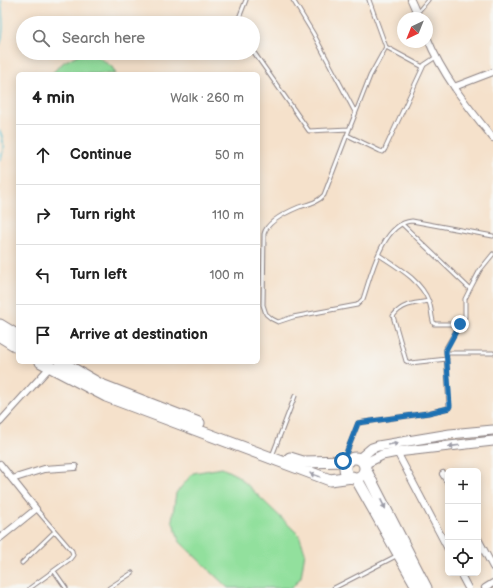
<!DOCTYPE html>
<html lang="en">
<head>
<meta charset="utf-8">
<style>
	body { margin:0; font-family:"Balsamiq Sans",sans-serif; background:#f2f2f2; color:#222 }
	.controls { position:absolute; right:12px; bottom:12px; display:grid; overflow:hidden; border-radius:6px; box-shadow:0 2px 10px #0003 }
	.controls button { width:36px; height:36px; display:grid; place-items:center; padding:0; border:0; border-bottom:1px solid #e0e0e0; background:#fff; color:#222; font:20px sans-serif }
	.compass { position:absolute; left:397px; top:12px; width:36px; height:36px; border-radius:50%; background:#fff; box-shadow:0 2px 10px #0003; rotate:223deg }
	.stop { position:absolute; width:12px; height:12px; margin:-9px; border:3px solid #1f6fb2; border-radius:50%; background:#fff }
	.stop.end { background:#1f6fb2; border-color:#fff; box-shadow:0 1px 4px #0008 }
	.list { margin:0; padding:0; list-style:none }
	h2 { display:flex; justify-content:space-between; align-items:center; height:52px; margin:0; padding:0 16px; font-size:17px }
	h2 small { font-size:13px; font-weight:400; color:#767676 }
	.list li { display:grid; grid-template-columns:26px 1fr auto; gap:12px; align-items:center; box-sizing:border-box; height:60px; padding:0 16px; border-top:1px solid #e0e0e0 }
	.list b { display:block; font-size:15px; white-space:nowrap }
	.list em { font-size:13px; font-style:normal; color:#767676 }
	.icon { flex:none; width:22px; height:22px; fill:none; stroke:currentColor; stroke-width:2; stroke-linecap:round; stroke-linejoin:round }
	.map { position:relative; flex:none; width:493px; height:588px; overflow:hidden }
	.search { position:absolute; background:#fff; box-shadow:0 2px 10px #0003; left:16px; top:16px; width:244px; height:44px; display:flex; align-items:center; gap:10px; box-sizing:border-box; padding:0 14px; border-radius:22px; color:#767676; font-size:15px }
	.panel { position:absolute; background:#fff; box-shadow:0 2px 10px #0003; left:16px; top:72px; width:244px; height:292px; border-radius:6px }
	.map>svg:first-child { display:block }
	.pitch { fill:#92e09d; stroke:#5a816c }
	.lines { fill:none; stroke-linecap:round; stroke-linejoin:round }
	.stream { stroke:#57c1d2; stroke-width:1.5 }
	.lane-casing { stroke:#8c8283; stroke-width:5 }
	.street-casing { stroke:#8c8283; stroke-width:8 }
	.primary-casing { stroke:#8c8283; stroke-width:11 }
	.highway-casing { stroke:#8c8283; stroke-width:13 }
	.lane { stroke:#fff; stroke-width:3 }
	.street { stroke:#fff; stroke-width:6 }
	.primary { stroke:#fff; stroke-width:9 }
	.highway { stroke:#fff; stroke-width:11 }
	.oneway { fill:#9c9ca7 }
	.route { stroke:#1f6fb2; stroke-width:5 }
</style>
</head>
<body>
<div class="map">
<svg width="493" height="588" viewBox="0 0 493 588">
	<rect width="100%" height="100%" fill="#f6f6f2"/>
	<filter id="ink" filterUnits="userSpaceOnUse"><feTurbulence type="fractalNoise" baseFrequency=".025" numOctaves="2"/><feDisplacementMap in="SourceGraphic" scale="8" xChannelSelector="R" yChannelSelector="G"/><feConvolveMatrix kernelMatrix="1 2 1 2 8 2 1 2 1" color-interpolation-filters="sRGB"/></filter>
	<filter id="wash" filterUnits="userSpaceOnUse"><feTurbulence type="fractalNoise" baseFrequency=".012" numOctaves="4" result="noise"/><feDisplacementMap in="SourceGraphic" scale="16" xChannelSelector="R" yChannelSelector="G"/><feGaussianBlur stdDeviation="0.9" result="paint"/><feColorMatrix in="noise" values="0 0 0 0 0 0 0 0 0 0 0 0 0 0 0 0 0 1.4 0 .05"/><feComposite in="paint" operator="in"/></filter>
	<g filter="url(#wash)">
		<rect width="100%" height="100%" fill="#f5e1cb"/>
		<!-- pitch -->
		<path class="pitch" d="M81,53H93L112,67L116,74H51L64,62Z
			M222,468L238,476L299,535L305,552L301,577L292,588H228L180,542L172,520L176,493L193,473Z"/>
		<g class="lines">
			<!-- stream -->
			<path class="stream" d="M0,45C5,31 2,14 1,0
				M0,131C4,141 5,149 0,160"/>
		</g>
	</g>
	<g filter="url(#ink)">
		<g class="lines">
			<defs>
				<path id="lane" d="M293,0L313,33L355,112
					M369,0L386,47L370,76L347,135L380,151L383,152L385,149L424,65L436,57
					M417,13L428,0
					M237,23L246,0
					M386,47L423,67
					M253,51L309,131L349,129
					M347,135L324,195C317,203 308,204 299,207C287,212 267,221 264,234L263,305L266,314L272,319L278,322L293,317L357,305L363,299C371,276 382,223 412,221L493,236
					M402,224L470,289
					M379,255C397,267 421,280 429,302C432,309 431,317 434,324H459
					M429,301C415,303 402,304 393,316L406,361L410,363L447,359
					M446,353H493
					M272,456L295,396
					M344,459L358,423L428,413L449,408L446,348L460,324L465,317V299L470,289L480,270L493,254
					M22,563L55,531
					M54,571L66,588
					M30,588L70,559L73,555L72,551L36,509
					M109,588L132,573
					M334,588L398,555"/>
				<path id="street" d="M411,0L419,18
					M427,37C442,75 468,107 493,138
					M454,87L493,72
					M0,422L50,367
					M397,452L448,549
					M0,464L36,509L0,538
					M443,474L448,482
					M12,479L44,469L75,467
					M478,539L493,567
					M460,573L468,588
					M485,588L493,583"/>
				<path id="primary" d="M359,459L372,448L378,446L450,434L493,430
					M364,464L382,455L397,452L493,441"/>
				<path id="highway" d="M0,325L18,336
					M0,336L18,347
					M41,362L106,396L330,480L352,477
					M61,362L99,384L199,423
					M290,458L303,462L349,461
					M345 468a10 10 0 1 1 20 0a10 10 0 1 1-20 0Z
					M365,469L426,588
					M356,478L418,588"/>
			</defs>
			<!-- lane casing -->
			<use href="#lane" class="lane-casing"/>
			<!-- street casing -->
			<use href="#street" class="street-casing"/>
			<!-- primary casing -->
			<use href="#primary" class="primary-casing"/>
			<!-- highway casing -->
			<use href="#highway" class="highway-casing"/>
			<!-- lane -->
			<use href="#lane" class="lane"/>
			<!-- street -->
			<use href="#street" class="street"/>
			<!-- primary -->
			<use href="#primary" class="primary"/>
			<!-- highway -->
			<use href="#highway" class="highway"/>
		</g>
		<!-- one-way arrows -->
		<defs><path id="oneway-solid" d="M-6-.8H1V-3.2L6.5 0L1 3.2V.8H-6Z"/></defs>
		<g class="oneway">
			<use href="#oneway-solid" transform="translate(393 444) rotate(-10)"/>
			<use href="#oneway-solid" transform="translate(454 446) rotate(173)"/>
			<use href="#oneway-solid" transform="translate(315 475) rotate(-160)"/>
			<use href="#oneway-solid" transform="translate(383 504) rotate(63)"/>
		</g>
	</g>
	<g class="lines" filter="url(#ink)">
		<!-- route -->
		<path class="route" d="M343,461L358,423L428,413L449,408L450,406L446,350L460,324"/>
	</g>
</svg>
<div class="controls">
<button>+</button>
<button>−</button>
<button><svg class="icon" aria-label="locate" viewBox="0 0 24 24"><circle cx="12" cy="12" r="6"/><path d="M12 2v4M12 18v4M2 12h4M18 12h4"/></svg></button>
</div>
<svg class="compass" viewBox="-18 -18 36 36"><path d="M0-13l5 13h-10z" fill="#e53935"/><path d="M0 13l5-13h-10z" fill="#767676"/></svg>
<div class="stop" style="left:343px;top:461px"></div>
<div class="stop end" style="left:460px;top:324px"></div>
<div class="search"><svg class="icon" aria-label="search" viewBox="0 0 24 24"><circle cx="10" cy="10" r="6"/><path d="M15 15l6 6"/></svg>Search here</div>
<section class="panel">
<h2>4 min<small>Walk · 260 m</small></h2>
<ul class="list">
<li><svg class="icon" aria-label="ahead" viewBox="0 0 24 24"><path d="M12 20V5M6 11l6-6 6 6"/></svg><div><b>Continue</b></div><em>50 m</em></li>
<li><svg class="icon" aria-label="right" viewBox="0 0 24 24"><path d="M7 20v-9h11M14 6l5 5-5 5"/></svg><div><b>Turn right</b></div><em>110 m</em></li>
<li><svg class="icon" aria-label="left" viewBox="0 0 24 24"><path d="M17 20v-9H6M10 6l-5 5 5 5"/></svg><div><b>Turn left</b></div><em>100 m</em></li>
<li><svg class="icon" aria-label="arrive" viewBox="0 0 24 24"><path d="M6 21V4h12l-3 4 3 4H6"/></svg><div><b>Arrive at destination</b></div></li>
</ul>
</section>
</div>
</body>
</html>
